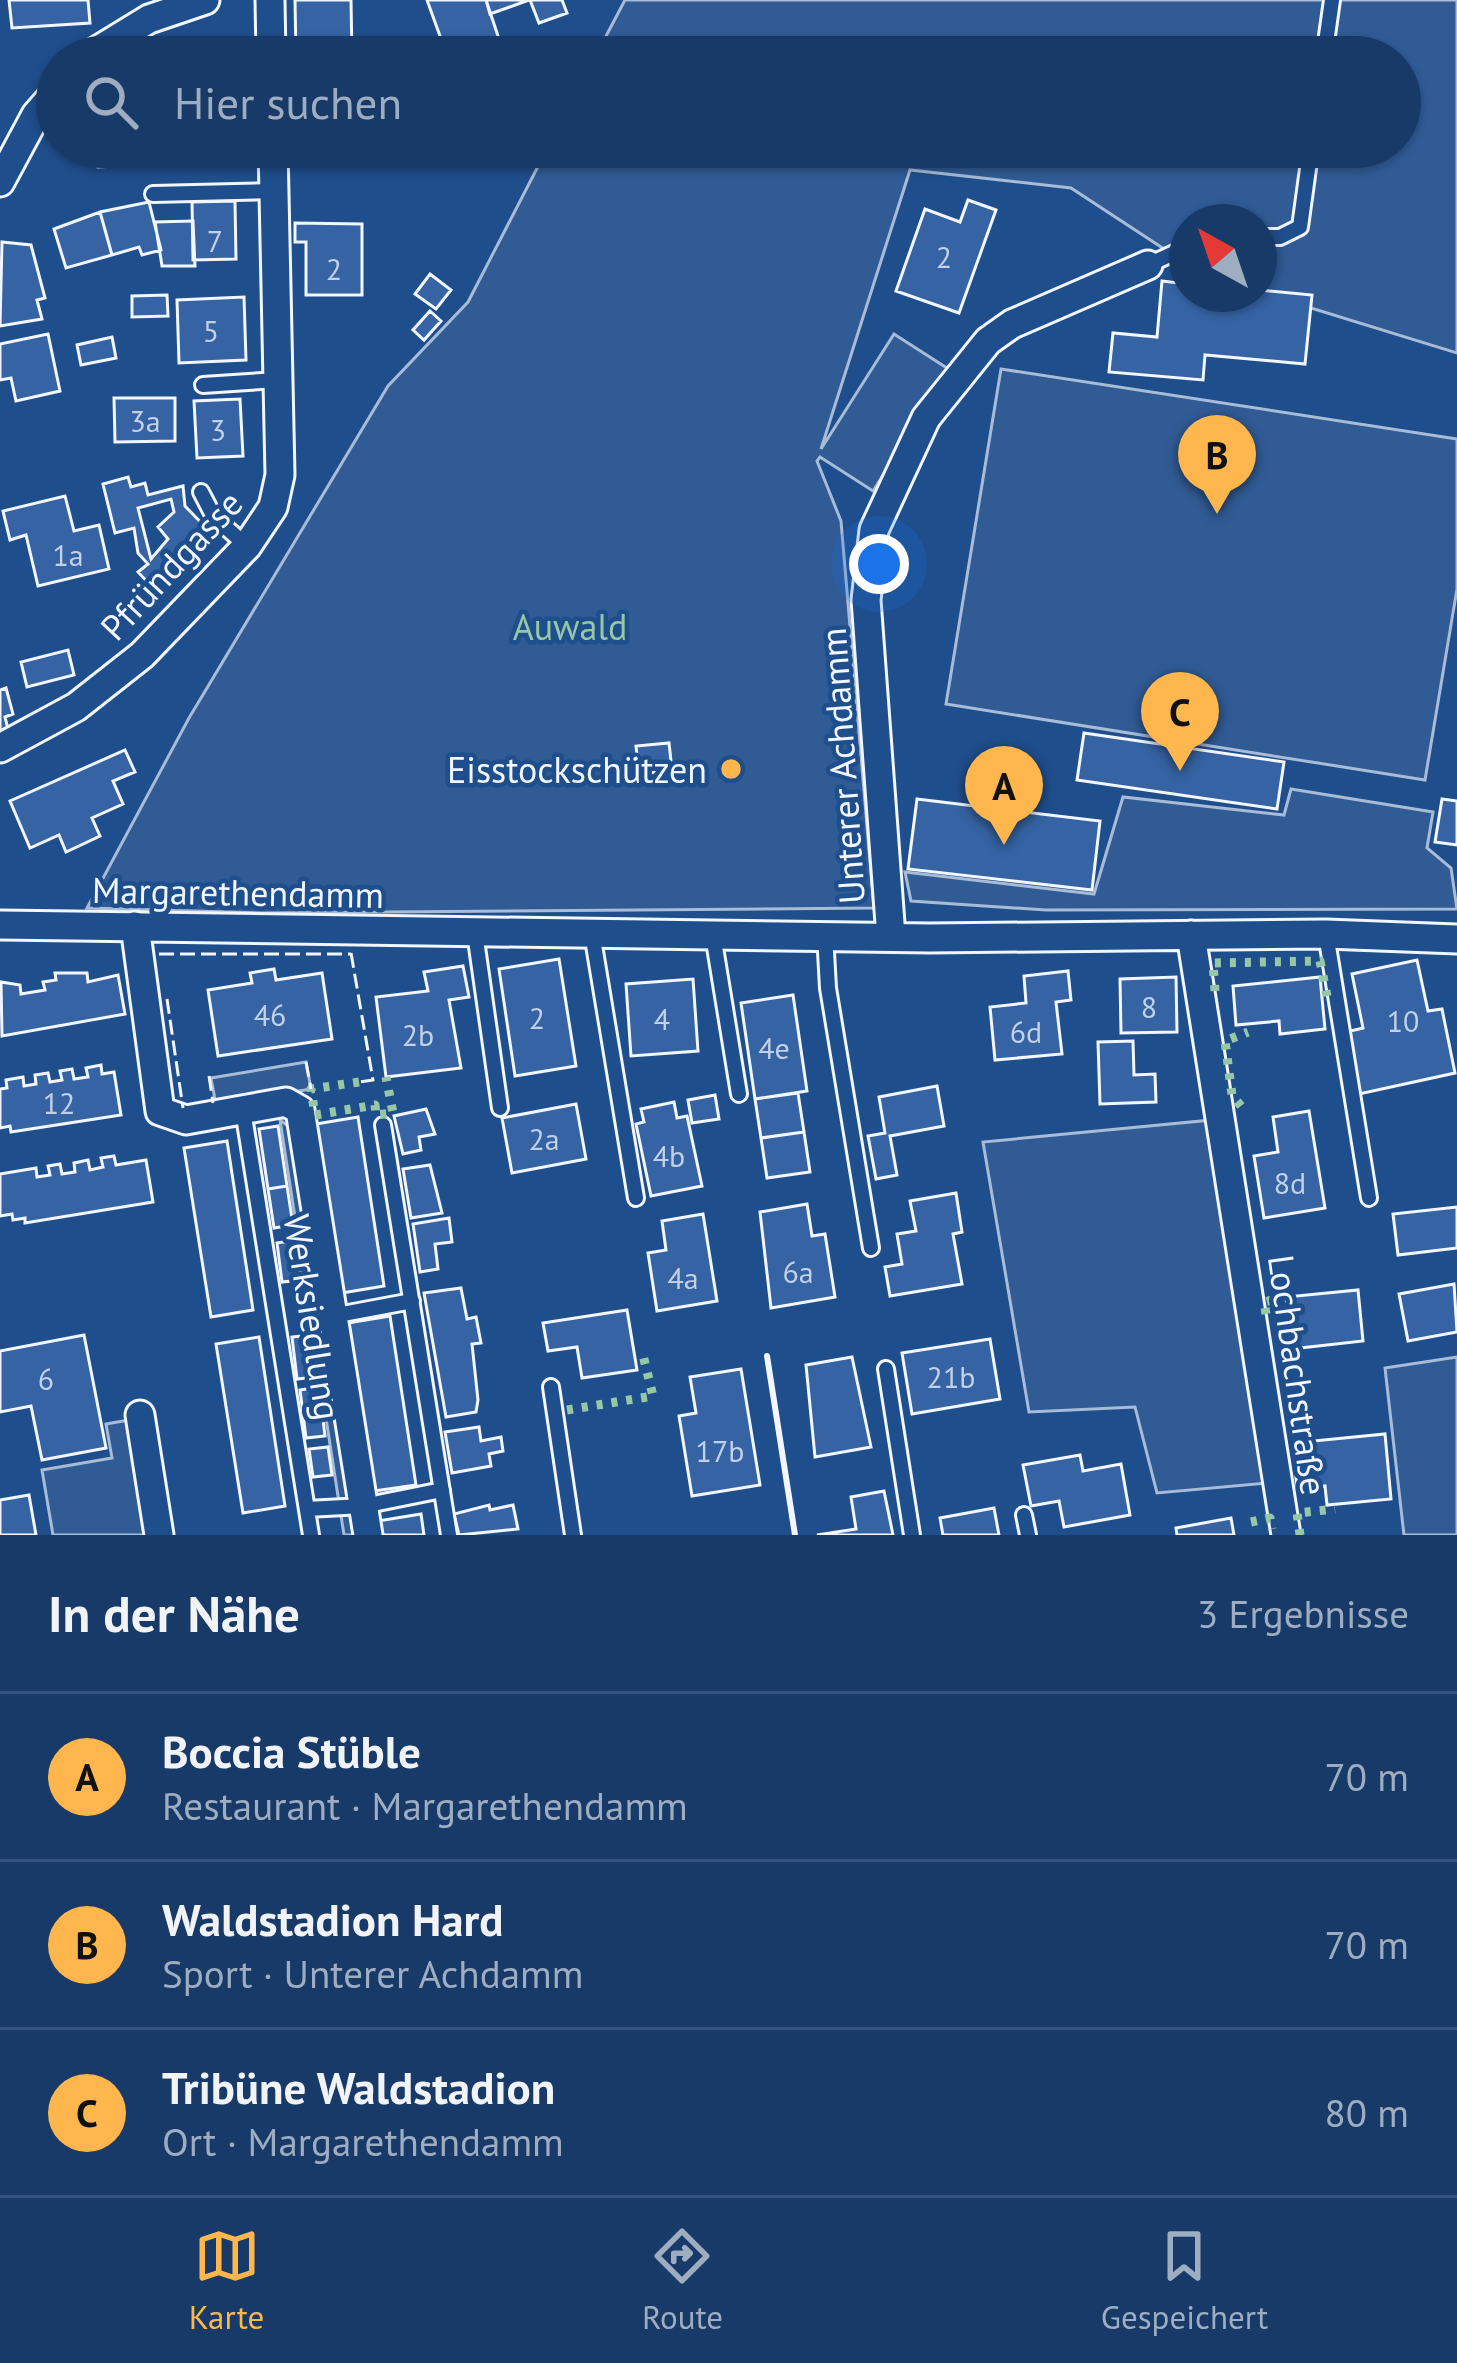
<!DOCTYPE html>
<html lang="de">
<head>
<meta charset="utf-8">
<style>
	body { margin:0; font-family:"PT Sans",sans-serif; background:#244571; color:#f1f3f6 }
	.compass { position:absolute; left:1169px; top:204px; width:108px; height:108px; border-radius:50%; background:#173a69; box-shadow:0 3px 9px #0004; rotate:320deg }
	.you { position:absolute; left:879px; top:564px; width:42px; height:42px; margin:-30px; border:9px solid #fff; border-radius:50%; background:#1a73e8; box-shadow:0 0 0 18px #1a73e833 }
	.badge { display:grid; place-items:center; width:78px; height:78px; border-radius:50%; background:#ffb74d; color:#111; font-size:39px; font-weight:700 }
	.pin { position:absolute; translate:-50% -99px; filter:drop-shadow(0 3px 6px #0008) }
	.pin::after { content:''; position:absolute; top:63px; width:42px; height:36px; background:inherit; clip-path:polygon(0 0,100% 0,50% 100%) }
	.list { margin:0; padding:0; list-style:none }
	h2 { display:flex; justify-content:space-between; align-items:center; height:156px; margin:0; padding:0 48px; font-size:51px }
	h2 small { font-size:39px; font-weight:400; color:#9eadc0 }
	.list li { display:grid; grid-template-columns:78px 1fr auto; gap:36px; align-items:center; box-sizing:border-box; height:168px; padding:0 48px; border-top:3px solid #36547d }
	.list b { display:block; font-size:45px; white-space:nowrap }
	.list p { margin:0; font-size:39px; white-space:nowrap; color:#9eadc0 }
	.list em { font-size:39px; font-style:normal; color:#9eadc0 }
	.icon { flex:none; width:66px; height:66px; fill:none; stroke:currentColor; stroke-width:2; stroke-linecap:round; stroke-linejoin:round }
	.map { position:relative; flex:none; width:1457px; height:1535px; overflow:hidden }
	.search { position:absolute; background:#173a69; box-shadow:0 3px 9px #0004; left:36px; right:36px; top:36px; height:132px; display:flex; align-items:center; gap:30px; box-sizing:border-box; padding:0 42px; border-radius:66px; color:#9eadc0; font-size:45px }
	.sheet { height:660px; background:#173a69 }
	nav { display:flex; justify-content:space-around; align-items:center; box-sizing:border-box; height:168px; border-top:3px solid #36547d; background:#173a69; font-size:33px; color:#9eadc0 }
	nav a { display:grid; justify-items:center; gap:6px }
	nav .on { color:#ffb74d }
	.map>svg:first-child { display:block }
	.built { fill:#305b95; stroke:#a8bbd7; stroke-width:3 }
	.building { fill:#3563a3; stroke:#f2f6ff; stroke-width:3; fill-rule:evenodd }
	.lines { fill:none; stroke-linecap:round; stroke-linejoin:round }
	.service-casing { stroke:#f2f6ff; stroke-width:20 }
	.minor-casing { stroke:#f2f6ff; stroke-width:33 }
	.service { stroke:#1f4e8c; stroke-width:14 }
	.minor { stroke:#1f4e8c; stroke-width:27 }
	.hedge { stroke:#97c8a6; stroke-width:9; stroke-dasharray:6 9; stroke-linecap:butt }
	.fence { stroke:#f2f6ff; stroke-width:3; stroke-dasharray:15 6; stroke-linecap:butt }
	.wall { stroke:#f2f6ff; stroke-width:6 }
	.poi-dot { fill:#ffb74d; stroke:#1f4e8c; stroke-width:4.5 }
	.labels { text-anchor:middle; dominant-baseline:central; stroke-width:9; stroke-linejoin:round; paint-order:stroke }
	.number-label { font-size:30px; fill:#c3d1e8 }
	.street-label { font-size:36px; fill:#f2f6ff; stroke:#1f4e8c }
	.park-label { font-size:36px; fill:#97c8a6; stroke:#1f4e8c }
	.poi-label { font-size:36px; fill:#f2f6ff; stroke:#1f4e8c; text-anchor:end }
</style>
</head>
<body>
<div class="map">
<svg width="1457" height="1535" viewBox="0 0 1457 1535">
	<rect width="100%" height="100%" fill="#1f4e8c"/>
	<!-- built -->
	<path class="built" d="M625,0H1457V353L1259,292V222H1187V264L1071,188L910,170L821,449L894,334L950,370L873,491L820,457L817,461L841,521L874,908L261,913L87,908L189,718L388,386L468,302L548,147H1400V57H595Z
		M1001,369L1457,439V589L1425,780L946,704Z
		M1291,789L1433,812L1427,848L1451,868L1457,909L1046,910L911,901L905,872L1094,894L1123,797L1284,815Z
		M306,1062L311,1089L216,1105L211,1078Z
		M280,1120L296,1132L359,1535H344Z
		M1212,1120L1268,1483L1157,1493L1135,1407L1029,1412L983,1142Z
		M1457,1357V1535H1404L1385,1368Z
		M129,1420L149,1535H53L42,1470L112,1458L106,1424Z"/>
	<!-- building -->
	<path class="building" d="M9,0H88L90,23L12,28Z
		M295,0H351L352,57H296Z
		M427,0H486L498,36L447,57H431L429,52L444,47Z
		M486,0H529L490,14Z
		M530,0H562L567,13L539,23Z
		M83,147H153L154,164L98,167L97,160L84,161Z
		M495,147H535L525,165Z
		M968,200L996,210L959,313L896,291L925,209L960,222Z
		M235,201L236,259L193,260L192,202Z
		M149,202L161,250L142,255L139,247L112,255L100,212Z
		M100,212L112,255L66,268L54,229Z
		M193,221L195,266H162L155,222Z
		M295,223L362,224V295H306V242H295Z
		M2,242L31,245L45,298L37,300L42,319L0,326Z
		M430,274L451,290L436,309L415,294Z
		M1162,281L1187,284V294L1259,290L1312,295L1305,364L1205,355L1203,380L1109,372L1113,333L1157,337Z
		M167,295L168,316L132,317V296Z
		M244,297L246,360L179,363L177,300Z
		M430,311L441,321L424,340L413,330Z
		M48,334L60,391L16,401L11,378L0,380V344Z
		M112,337L116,358L81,365L77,345Z
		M114,398H175V441L115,442Z
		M240,399L243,456L197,458L194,401Z
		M128,477L131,487L145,483L148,495L183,486L185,506L213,535L155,590L138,572L148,564L138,553L134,528L115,533L103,484ZM171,499L174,512L158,527L168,539L151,559L138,508Z
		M65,496L74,531L99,525L109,569L38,586L26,535L10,540L3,511Z
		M68,650L74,675L27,687L21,662Z
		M6,688L13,714L5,717L9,733L0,735V690Z
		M1084,733L1284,762L1277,809L1077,780Z
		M669,743L672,770L639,774L636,746Z
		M125,750L135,772L113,781L123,804L92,818L100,836L66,852L59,835L30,848L10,801Z
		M917,799L1100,821L1092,890L908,869Z
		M1442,799L1457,801V845L1435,842Z
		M559,959L576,1066L515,1076L499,969Z
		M1417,960L1428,1011L1442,1009L1455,1073L1359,1094L1346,1032L1363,1028L1352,974Z
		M463,966L469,997L449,1000L461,1068L386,1077L376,997L428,991L424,972Z
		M274,969L276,980L322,973L332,1039L218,1056L208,990L252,983L250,973Z
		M1068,971L1071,1000L1056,1002L1062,1054L995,1060L990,1007L1026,1003L1024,976Z
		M55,973H87L88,982L118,975L125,1014L2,1036L1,982L20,985L21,994L45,990L43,982L56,980Z
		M1176,977L1177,1032L1121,1033L1120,979Z
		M1320,977L1325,1029L1280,1034L1279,1021L1236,1025L1233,986Z
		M693,979L698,1051L631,1056L626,984Z
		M793,995L807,1091L755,1099L741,1003Z
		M1133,1041L1134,1075L1155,1074L1156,1102L1100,1104L1098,1042Z
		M101,1065L102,1074L114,1072L121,1115L11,1132L10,1126L0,1128V1089L7,1088L6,1080L23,1077L24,1086L36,1084L35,1075L48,1073L50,1082L62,1080L60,1071L72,1069L74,1079L88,1077L86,1068Z
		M937,1086L944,1126L890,1136L897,1175L876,1179L868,1136L885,1133L879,1097Z
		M798,1093L804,1132L761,1138L755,1099Z
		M715,1095L719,1119L692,1123L688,1100Z
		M674,1102L677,1118L687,1116L702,1186L651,1196L636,1124L644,1122L641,1109Z
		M576,1104L586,1159L512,1173L502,1118Z
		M426,1109L435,1134L419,1137L421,1150L403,1154L394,1116Z
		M1309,1111L1325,1208L1264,1218L1254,1156L1278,1152L1273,1117Z
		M358,1117L384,1286L342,1293L316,1124Z
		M278,1126L287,1186L268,1189L259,1129Z
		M804,1132L810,1172L767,1178L761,1138Z
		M227,1141L253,1310L211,1317L184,1148Z
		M114,1156L116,1165L146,1160L153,1202L25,1223V1218L13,1220L12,1214L0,1216V1174L36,1168L37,1177L50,1175L48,1166L60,1164L62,1174L75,1172L74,1163L88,1160L90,1170L103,1167L101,1158Z
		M430,1165L442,1213L411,1218L403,1169Z
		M287,1186L293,1225L274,1228L268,1189Z
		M956,1193L962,1232L953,1234L962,1284L890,1296L885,1267L902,1264L897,1234L916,1231L910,1201Z
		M807,1204L812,1236L825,1234L835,1297L771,1308L760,1212Z
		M1457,1207V1248L1398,1255L1393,1214Z
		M703,1214L717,1301L657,1311L648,1253L666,1250L662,1221Z
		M449,1218L452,1242L435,1244L438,1269L420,1272L413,1224Z
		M296,1240L301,1280L282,1282L277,1243Z
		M1454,1284L1457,1332L1408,1341L1399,1294Z
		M461,1288L467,1319L476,1317L481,1343L472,1344L478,1400L476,1412L446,1417L424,1293Z
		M1358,1290L1363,1341L1291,1349L1286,1297Z
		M627,1310L637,1370L582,1378L577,1347L548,1351L543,1323Z
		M390,1316L416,1485L374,1491L348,1323Z
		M84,1335L106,1448L42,1460L31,1406L0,1412V1351Z
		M311,1335L316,1377L297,1379L292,1337Z
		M259,1337L285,1506L243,1513L216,1344Z
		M990,1339L1000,1399L912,1414L902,1353Z
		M852,1357L871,1447L815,1457L806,1365Z
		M741,1369L760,1485L692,1496L679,1416L696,1413L690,1377Z
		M319,1387L325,1436L306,1438L300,1390Z
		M479,1427L481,1441L501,1437L503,1451L489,1454L491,1466L452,1473L445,1432Z
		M1385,1434L1391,1499L1327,1505L1325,1486L1297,1489L1293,1443Z
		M328,1447L332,1475L313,1477L309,1449Z
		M1080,1455L1083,1471L1121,1464L1130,1515L1064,1527L1059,1501L1031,1506L1023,1465Z
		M884,1491L893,1535H817L856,1529L851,1497Z
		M29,1495L36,1535H0V1500Z
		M489,1505L490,1510L513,1505L518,1529L459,1535L454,1514Z
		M994,1508L999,1535H943L940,1518Z
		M421,1514L424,1535H381L378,1521Z
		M1231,1518L1234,1535H1177L1176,1528Z"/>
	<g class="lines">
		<defs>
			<path id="service" d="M1324,57L1332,0
				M153,194L274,191
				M1259,237H1280L1300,227L1311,147
				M1148,265L1187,247
				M203,385L278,380
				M201,492L214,517L247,546
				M475,933L500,1108
				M592,933L636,1198
				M825,934L828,988L871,1248
				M1326,934L1369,1198
				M713,935L739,1094
				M243,1110L311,1535
				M383,1125L449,1535
				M332,1316L412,1301
				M886,1369L912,1535
				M551,1387L573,1535
				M307,1509L363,1506L442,1490
				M1024,1515L1028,1535"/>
			<path id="minor" d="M270,0L271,57
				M87,57L149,19L205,0
				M0,182L36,115L57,91
				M0,748L76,707L142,655L247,546L273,507L280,475L273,147
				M0,925L930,938L1326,934L1457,939
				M135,926L160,1111L186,1120L286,1102L300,1110L368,1535
				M1191,935L1286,1535
				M891,937L866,600L874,530L926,418L988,341L1012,324L1148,265
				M140,1415L159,1535"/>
		</defs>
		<!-- service casing -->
		<use href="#service" class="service-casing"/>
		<!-- minor casing -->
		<use href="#minor" class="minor-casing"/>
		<!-- service -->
		<use href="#service" class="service"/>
		<!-- minor -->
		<use href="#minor" class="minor"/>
		<!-- hedge -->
		<path class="hedge" d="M1215,991L1213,963L1320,961L1328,1001
			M359,1082L311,1089L315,1115L375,1105L376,1115L393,1113L386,1077
			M1241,1106L1232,1095L1225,1041L1248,1032
			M1266,1314L1264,1302L1280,1298
			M567,1410L653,1396L643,1355
			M1251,1522L1270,1518L1272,1529
			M1300,1535L1297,1513L1335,1509"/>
		<!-- fence -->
		<path class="fence" d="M351,953L373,1080L359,1082
			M159,954H351
			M167,999L183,1108
			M306,1062L311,1089
			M209,1076L213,1103"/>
		<!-- wall -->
		<path class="wall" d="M767,1356L795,1535"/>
	</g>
	<!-- markers -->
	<circle class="poi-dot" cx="731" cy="769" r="12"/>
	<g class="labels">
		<!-- number labels -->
		<g class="number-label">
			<text x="215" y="240">7</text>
			<text x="944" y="256">2</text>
			<text x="334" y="268">2</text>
			<text x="211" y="330">5</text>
			<text x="145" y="420">3a</text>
			<text x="218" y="429">3</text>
			<text x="68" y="554">1a</text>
			<text x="1149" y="1006">8</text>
			<text x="270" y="1014">46</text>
			<text x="537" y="1017">2</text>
			<text x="662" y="1018">4</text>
			<text x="1403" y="1020">10</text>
			<text x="1026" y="1031">6d</text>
			<text x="418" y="1034">2b</text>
			<text x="774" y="1047">4e</text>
			<text x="59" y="1102">12</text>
			<text x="544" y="1138">2a</text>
			<text x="669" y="1155">4b</text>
			<text x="1290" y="1182">8d</text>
			<text x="798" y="1271">6a</text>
			<text x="683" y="1277">4a</text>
			<text x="951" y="1376">21b</text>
			<text x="46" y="1378">6</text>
			<text x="720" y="1450">17b</text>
		</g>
		<!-- street labels -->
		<g class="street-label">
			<text transform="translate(171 565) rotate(-47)">Pfründgasse</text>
			<text transform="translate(842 766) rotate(-94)">Unterer Achdamm</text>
			<text transform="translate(238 892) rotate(1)">Margarethendamm</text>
			<text transform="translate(313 1317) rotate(81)">Werksiedlung</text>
			<text transform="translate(1298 1375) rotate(82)">Lochbachstraße</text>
		</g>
		<!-- park labels -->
		<g class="park-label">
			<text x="570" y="626">Auwald</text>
		</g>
		<!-- poi labels -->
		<g class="poi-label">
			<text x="707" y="769">Eisstockschützen</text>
		</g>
	</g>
</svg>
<svg class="compass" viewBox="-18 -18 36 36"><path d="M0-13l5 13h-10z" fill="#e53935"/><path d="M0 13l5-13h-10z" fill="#9eadc0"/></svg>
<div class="you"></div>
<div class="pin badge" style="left:1004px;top:845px">A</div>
<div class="pin badge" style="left:1217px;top:514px">B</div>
<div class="pin badge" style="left:1180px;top:771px">C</div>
<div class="search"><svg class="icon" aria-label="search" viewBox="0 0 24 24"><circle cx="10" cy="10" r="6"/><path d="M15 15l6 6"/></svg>Hier suchen</div>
</div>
<section class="sheet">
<h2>In der Nähe<small>3 Ergebnisse</small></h2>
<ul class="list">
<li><span class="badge">A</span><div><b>Boccia Stüble</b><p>Restaurant · Margarethendamm</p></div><em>70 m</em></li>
<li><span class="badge">B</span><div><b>Waldstadion Hard</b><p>Sport · Unterer Achdamm</p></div><em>70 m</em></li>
<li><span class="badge">C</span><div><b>Tribüne Waldstadion</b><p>Ort · Margarethendamm</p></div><em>80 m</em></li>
</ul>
</section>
<nav>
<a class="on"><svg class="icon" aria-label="map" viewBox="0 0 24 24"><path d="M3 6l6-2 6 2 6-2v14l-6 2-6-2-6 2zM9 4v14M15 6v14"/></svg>Karte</a>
<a><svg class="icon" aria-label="directions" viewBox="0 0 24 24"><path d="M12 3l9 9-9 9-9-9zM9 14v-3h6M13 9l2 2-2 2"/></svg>Route</a>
<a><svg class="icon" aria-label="saved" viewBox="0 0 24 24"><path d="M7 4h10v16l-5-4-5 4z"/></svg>Gespeichert</a>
</nav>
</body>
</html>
